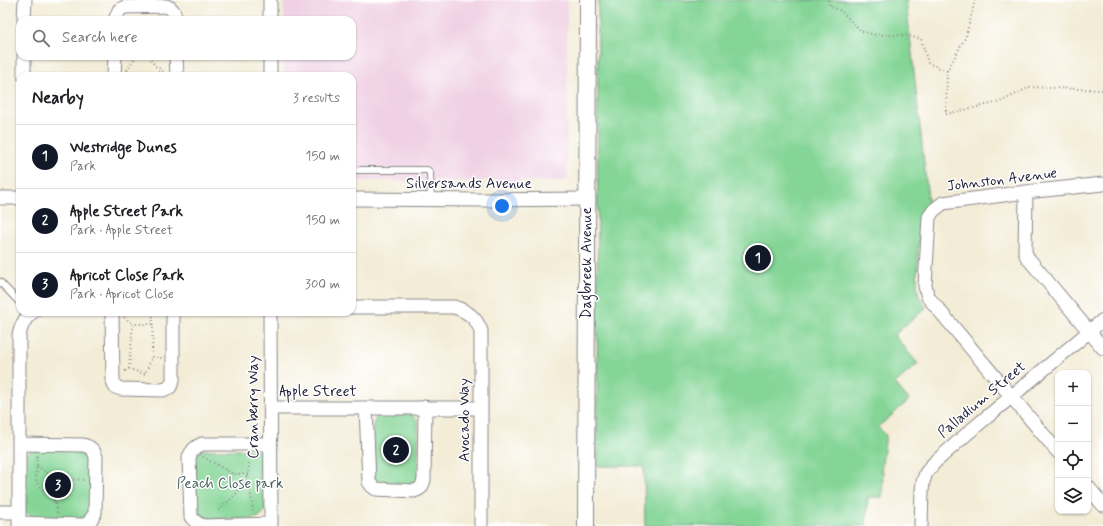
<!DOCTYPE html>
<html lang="en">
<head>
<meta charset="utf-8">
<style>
	body { margin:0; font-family:Mynerve,sans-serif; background:#f2f2f2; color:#202124 }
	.controls { position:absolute; right:12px; bottom:12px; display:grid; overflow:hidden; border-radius:8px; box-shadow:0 1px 3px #0004 }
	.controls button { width:36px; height:36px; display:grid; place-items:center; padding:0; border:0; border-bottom:1px solid #e0e0e0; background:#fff; color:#202124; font:20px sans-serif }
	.you { position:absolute; left:502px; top:206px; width:14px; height:14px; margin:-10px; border:3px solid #fff; border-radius:50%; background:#1a73e8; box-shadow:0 0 0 6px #1a73e833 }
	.badge { display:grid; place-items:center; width:26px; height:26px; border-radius:50%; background:#111827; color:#fff; font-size:13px; font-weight:700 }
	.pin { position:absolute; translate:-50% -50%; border:2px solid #fff; box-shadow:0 1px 4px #0006 }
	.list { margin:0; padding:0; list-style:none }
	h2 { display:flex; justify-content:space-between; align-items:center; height:52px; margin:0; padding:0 16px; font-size:17px }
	h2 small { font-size:13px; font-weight:400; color:#757577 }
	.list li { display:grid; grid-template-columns:26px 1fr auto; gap:12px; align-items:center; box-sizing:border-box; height:64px; padding:0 16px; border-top:1px solid #e0e0e0 }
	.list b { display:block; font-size:15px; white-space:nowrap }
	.list p { margin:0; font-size:13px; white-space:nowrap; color:#757577 }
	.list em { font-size:13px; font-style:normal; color:#757577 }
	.icon { flex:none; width:22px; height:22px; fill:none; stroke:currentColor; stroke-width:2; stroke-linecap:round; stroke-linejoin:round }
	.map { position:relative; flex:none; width:1103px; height:526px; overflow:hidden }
	.search { position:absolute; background:#fff; box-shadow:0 1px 3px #0004; left:16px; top:16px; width:340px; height:44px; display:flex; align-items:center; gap:10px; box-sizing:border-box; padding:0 14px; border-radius:12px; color:#757577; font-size:15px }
	.panel { position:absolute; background:#fff; box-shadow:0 1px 3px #0004; left:16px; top:72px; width:340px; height:244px; border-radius:12px }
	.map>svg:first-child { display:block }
	.built { fill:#f0d0e4 }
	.park { fill:#84d596; stroke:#537c68 }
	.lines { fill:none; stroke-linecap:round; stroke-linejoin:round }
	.service-casing { stroke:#8a8788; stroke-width:8 }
	.minor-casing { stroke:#8a8788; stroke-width:15 }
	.tertiary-casing { stroke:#8a8788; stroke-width:18 }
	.path { stroke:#8a8788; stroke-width:2; stroke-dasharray:1 3; stroke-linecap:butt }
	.service { stroke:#fff; stroke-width:6 }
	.minor { stroke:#fff; stroke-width:13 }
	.tertiary { stroke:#fff; stroke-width:16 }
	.labels { text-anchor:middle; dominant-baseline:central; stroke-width:3; stroke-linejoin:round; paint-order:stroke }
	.street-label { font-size:15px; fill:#22223b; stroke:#fff }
	.park-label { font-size:15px; fill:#44615b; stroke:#fff }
</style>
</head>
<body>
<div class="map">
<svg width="1103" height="526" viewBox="0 0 1103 526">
	<rect width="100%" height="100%" fill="#fff"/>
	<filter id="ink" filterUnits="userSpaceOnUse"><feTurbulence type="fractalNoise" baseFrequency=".025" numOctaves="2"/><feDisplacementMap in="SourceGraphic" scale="8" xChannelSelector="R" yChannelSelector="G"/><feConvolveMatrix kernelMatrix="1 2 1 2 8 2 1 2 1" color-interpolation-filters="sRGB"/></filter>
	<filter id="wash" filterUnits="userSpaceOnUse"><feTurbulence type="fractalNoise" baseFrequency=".012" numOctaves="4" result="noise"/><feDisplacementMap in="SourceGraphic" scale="16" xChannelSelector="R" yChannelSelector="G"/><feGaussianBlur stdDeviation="0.9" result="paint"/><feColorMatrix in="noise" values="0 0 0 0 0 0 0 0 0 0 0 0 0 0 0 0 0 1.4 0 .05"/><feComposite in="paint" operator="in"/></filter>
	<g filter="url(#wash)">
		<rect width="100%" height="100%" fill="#f3ecd6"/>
		<!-- built -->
		<path class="built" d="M284,0H567V181H352V76H284V56H352V20H284Z"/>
		<!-- park -->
		<path class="park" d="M598,0H906L929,208L921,214L919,230L917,286L919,296L926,308L894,335L918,364L895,383L909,400L878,427L886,435L881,471H883L882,497H868L866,526H645L644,466H597Z
			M380,414H411L417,420L418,424V479L413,484L409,486L379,485L374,479L373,425L376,417Z
			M33,449H82L91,455L92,508L84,518L80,519L32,518L25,511V456L28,453Z
			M201,450H258L264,456L265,461V510C262,516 258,518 252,519H205L198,516L196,513L195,456Z"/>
	</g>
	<g filter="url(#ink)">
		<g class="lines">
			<defs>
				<path id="service" d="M352,170H427L430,172V175L431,200
					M0,282L20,303"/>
				<path id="minor" d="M270,0V20
					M24,20L25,0
					M115,20L119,10L125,7L166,6C173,8 175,13 175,20
					M176,56L177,76
					M270,56V76
					M24,76V56
					M114,76L115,56
					M1026,192L1025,252L1027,257L1103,348
					M0,198H20
					M352,199L484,200L587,199
					M352,307H454C467,311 476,317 481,331V526
					M112,312L113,381L115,387L121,389L163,390L170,387L173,380V312
					M270,312L271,526
					M270,408H481
					M366,408L369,482L372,486L376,489L414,491C421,489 422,487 424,480L425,407
					M19,444L83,445C91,447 94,450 96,457L95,513L90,521L87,524L82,525L19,523
					M270,444H202C195,447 192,450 189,457L191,517C195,522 198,524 204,526L271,524
					M1058,452L928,297L925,286L929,217L934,210L943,203L1026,192L1103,184
					M1088,487L1103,505
					M0,512H19
					M19,526V335C21,326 25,317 33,312
					M921,526L922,491L923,482L926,473L934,463L969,432L1103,320"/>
				<path id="tertiary" d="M586,526L588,0"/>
			</defs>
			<!-- service casing -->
			<use href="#service" class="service-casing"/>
			<!-- minor casing -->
			<use href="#minor" class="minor-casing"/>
			<!-- tertiary casing -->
			<use href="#tertiary" class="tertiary-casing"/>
			<!-- path -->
			<path class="path" d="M828,0L830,6L841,11L861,31L876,35H904L921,39L928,63L947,71
				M975,0L966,36L947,71L946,114L1000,102L1030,87L1103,90
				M149,56L155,66L162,70
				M127,70L136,56
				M127,71L133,72L142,75L165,71
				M124,317L133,324
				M152,357L153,312
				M129,369L133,324H153
				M125,371L129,369L145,374L152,357L162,358
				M250,455L248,474L253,510L252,512
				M37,456L36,482L56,503L57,513
				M203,457L233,474H248L237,493L218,511V513
				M37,466L49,474L59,483
				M56,503L59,483L72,479L83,480"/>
			<!-- service -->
			<use href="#service" class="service"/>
			<!-- minor -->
			<use href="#minor" class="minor"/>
			<!-- tertiary -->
			<use href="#tertiary" class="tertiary"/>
		</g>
	</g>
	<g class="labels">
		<!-- street labels -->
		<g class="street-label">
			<text transform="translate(1002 180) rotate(-7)">Johnston Avenue</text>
			<text x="469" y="184">Silversands Avenue</text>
			<text transform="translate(587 263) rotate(-90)">Dagbreek Avenue</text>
			<text x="318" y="392">Apple Street</text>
			<text transform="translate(982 400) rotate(-40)">Palladium Street</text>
			<text transform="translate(254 407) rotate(-90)">Cranberry Way</text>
			<text transform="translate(465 420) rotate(-90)">Avocado Way</text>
		</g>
		<!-- park labels -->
		<g class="park-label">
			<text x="230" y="484">Peach Close park</text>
		</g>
	</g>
</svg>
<div class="controls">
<button>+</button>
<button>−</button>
<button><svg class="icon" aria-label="locate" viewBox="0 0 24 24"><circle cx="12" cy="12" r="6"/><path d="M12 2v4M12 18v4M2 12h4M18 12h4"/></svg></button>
<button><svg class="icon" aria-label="layers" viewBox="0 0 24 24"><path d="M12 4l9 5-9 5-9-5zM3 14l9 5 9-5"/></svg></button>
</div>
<div class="you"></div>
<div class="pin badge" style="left:758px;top:258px">1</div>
<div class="pin badge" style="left:396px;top:450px">2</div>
<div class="pin badge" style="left:58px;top:485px">3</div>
<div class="search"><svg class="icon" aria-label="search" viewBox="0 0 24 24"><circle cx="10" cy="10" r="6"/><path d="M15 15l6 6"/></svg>Search here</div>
<section class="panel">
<h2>Nearby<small>3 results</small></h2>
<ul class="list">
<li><span class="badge">1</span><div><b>Westridge Dunes</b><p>Park</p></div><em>150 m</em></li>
<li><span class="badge">2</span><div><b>Apple Street Park</b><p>Park · Apple Street</p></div><em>150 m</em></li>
<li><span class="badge">3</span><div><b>Apricot Close Park</b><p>Park · Apricot Close</p></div><em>300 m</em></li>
</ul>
</section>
</div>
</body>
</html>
